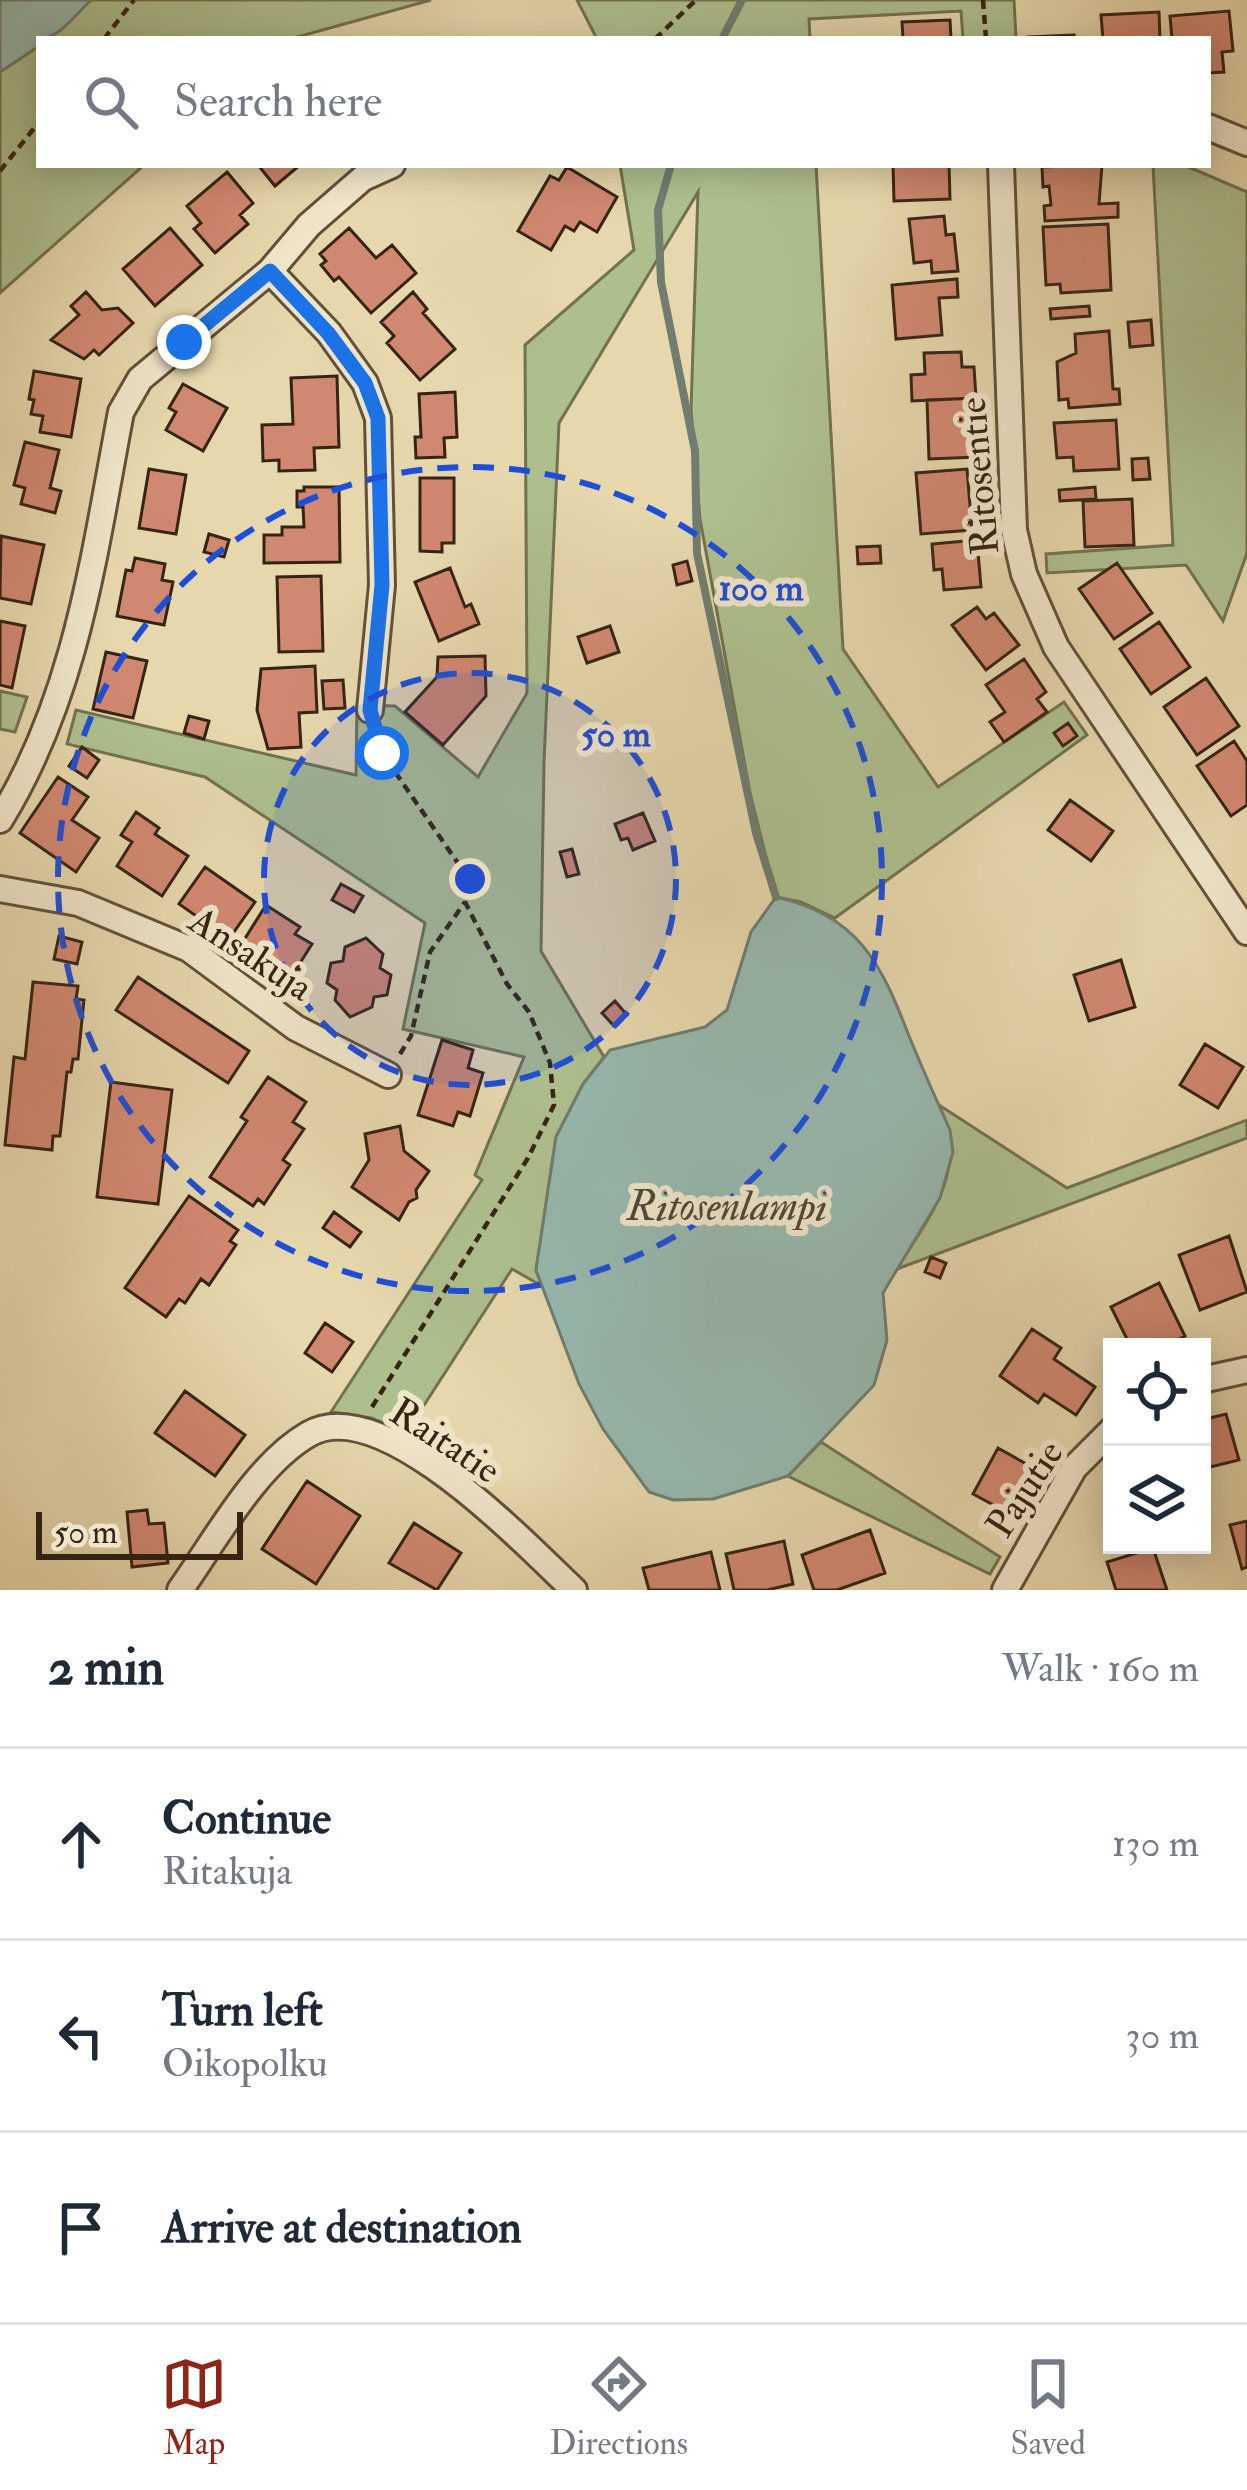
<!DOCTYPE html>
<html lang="en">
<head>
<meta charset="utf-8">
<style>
	body { margin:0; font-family:"IM FELL Double Pica",serif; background:#f2f2f3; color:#1f2937 }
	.controls { position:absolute; right:36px; bottom:36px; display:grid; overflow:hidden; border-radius:0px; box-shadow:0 6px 30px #0003 }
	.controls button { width:108px; height:108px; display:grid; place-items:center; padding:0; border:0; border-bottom:3px solid #e0e1e3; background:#fff; color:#1f2937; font:60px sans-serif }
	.scale { position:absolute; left:36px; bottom:30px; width:207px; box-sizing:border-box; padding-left:12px; border:6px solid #362413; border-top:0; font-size:33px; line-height:42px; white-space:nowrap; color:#362413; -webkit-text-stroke:9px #efe5c9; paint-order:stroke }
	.stop { position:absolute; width:36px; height:36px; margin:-27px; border:9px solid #1a73e8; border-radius:50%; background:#fff }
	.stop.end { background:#1a73e8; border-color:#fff; box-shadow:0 3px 12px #0008 }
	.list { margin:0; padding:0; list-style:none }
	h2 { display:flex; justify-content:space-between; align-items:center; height:156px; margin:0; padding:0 48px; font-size:51px }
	h2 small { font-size:39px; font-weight:400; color:#747a83 }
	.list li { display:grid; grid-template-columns:78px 1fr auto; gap:36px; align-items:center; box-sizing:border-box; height:192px; padding:0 48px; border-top:3px solid #e0e1e3 }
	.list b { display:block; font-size:45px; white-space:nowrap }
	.list p { margin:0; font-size:39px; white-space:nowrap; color:#747a83 }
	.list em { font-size:39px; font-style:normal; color:#747a83 }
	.icon { flex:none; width:66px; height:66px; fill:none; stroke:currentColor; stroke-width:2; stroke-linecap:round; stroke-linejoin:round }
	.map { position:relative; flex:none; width:1247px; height:1590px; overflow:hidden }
	.search { position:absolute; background:#fff; box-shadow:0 6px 30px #0003; left:36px; right:36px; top:36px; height:132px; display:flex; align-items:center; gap:30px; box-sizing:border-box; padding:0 42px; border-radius:0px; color:#747a83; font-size:45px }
	.sheet { height:732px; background:#fff }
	nav { display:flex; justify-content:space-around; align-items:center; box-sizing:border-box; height:168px; border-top:3px solid #e0e1e3; background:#fff; font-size:33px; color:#747a83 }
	nav a { display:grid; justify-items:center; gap:6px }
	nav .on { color:#8f2418 }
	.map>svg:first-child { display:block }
	.green { fill:#aebf8e; stroke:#727250; stroke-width:3 }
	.water { fill:#97b8ae; stroke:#707d70; stroke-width:3 }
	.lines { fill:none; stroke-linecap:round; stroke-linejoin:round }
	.stream { stroke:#707d70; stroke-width:8 }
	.building { fill:#d18870; stroke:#362413; stroke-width:3 }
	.minor-casing { stroke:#625139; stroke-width:30 }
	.path { stroke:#362413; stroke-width:4.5; stroke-dasharray:9 6; stroke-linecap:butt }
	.minor { stroke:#efe5c9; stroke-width:24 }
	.route { stroke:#1a73e8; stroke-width:15 }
	.ring { fill:none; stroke:#1d4ed8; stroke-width:6; stroke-dasharray:21 15 }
	.labels { text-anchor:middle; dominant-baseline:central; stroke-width:12; stroke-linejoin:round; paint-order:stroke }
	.street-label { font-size:39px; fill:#362413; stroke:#efe5c9 }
	.water-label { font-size:42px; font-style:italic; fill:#4e493a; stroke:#efe5c9 }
	.centre { fill:#1d4ed8; stroke:#efe5c9; stroke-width:6 }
	.ring-label { font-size:36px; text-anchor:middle; font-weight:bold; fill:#1d4ed8; stroke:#efe5c9; stroke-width:12; stroke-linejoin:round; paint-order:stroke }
</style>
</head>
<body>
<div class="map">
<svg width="1247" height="1590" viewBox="0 0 1247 1590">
	<rect width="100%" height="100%" fill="#e6d7ac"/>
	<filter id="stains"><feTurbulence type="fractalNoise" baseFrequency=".00167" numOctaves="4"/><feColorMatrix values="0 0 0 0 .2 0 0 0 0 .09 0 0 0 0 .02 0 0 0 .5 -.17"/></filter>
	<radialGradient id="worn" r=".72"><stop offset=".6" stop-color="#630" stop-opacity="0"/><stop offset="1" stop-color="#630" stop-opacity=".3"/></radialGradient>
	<!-- green -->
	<path class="green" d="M91,0H431L290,39H48Z
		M577,0H1014L1016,39H963L961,11L809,19L810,39H597Z
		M39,46V165H144L0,293V72Z
		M620,165H816L843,649L938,787L1064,702L1087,735L835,918L801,902L776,897L750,793L700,519L691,410L698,192L559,423L544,762L541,951L604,1057L583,1084L556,1137L536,1270L542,1286L512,1269L406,1433L371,1418L331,1412L482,1180L475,1175L524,1057L403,1029L425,923L205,777L67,744L76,710L356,775L357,705L395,706L478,777L527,693L525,345L634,250Z
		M1153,165H1184L1247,192V553L1223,621L1186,565L1047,573L1046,554L1173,545Z
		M0,691L27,697L15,732L0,729Z
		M939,1105L1067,1188L1247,1120V1138L897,1269C931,1212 969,1173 939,1105Z
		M821,1442L1000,1557L990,1574L788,1476Z"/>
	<!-- water -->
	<path class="water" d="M0,0H91C76,14 60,38 39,39V46L0,72Z
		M776,897C858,915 881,963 909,1036C922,1068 936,1099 950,1130L953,1152L940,1198L883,1293L887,1340L874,1385L788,1476L713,1499L673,1500L649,1492L603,1429L579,1384L536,1270L556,1137L583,1084L610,1050L705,1027L727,1010L751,932Z"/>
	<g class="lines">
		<!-- stream -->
		<path class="stream" d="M722,39L742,0
			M671,165L658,210L661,282L695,451L697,553L756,833L776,897"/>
	</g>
	<!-- building -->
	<path class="building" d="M1229,11L1233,51L1222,52L1224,72L1208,73V39H1172L1170,16Z
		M1159,12L1160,39H1103L1101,15Z
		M950,20L951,39H903L902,22Z
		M1074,35V39H1028V37Z
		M258,165H300L275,186Z
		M893,165H949L950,199L894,201Z
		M1102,165L1099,204L1118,203V217L1045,221L1044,206L1051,205L1049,186L1043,187L1042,167Z
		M567,167L617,197L597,232L580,222L574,231L565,226L551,250L518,231L550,176L559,180Z
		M227,172L253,203L240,215L248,224L215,253L194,229L201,223L187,206Z
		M944,216L946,235L954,234L958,271L932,273L931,261L914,263L909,219Z
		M1108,224L1111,290L1061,293L1060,284L1046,285L1043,227Z
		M170,228L202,265L155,306L123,269Z
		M349,228L376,258L392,245L416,273L371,313L339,277L334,281L321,265L326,261L320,254Z
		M957,279L958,297L939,298L942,335L896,339L892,285Z
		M86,292L102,310L118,308L133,323L99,355L94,350L84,359L51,340L79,315L71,306Z
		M413,292L427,309L423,313L455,349L420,380L387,343L394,336L381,322Z
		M1089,306L1090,316L1051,319L1050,309Z
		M1151,320L1153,345L1130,347L1128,322Z
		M1109,331L1113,389H1119L1120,404L1069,408L1068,399L1059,400L1057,362L1076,353L1075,334Z
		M961,352L962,367H974L976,398L912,401L911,375L925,374L924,353Z
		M34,371L81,379L71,437L40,432L43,416L31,414L34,400L29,399Z
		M337,376L339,447L314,448L315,470L279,471V460L263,461L262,425L293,424L291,378Z
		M183,384L227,408L203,451L166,430L176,412L169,408Z
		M455,392L457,437L444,438L445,457L416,458L415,437H421L419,394Z
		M976,398L978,457L929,459L927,400Z
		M1116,420L1119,469L1074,471L1073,457L1057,458L1054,423Z
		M25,442L59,450L50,488L61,491L55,513L21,504L25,488L14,485Z
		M1148,458L1150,479L1133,480L1132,459Z
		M149,469L186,475L176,534L139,528Z
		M967,469L972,530L921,534L916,473Z
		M420,478H454V543H442V552L420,551Z
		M304,487H339L340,562L264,563V535H282V527H304L303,507H297V491H304Z
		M1095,487L1096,499L1060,501L1059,490Z
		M1132,499L1134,545L1085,547L1083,501Z
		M209,534L229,540L224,557L204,552Z
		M1,536L44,545L31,604L0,598Z
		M977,540L981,587L944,590L942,569L934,570L932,544Z
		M880,546L881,563L858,564L857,547Z
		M135,558L165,564L162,580L173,582L164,625L117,616L126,570L132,571Z
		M687,561L692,581L677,585L673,565Z
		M1117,563L1152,613L1114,639L1079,589Z
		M450,568L465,607L471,604L479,624L439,641L415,582Z
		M321,576L323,651L279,652L277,577Z
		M977,607L986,619L994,613L1019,645L986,670L952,625Z
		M0,621L25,626L12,688L0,685Z
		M1159,622L1190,667L1151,694L1120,649Z
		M610,626L619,652L587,663L578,637Z
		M106,652L147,661L133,718L93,709Z
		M485,656L486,696L443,745L405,712L437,677L438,657Z
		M1024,659L1046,692L1037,699L1047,712L1004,742L990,722L1005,712L986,685Z
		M315,666L317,712L299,713L301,747L268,749L257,710L261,669Z
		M1206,678L1239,726L1197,755L1164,707Z
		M343,680L345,708L324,709L322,681Z
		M189,716L209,721L204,739L184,733Z
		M1068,723L1077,736L1063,746L1054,733Z
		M1234,741L1247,761V805L1231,816L1197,766Z
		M82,747L99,760L87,778L69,766Z
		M58,777L88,797L72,820L99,838L76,872L20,833Z
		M1070,800L1113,831L1091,861L1048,830Z
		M136,812L159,828L155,834L188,856L162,896L117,866L132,842L121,835Z
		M643,813L655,841L633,850L628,838L621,840L615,824Z
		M572,849L579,874L567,877L560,852Z
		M205,867L255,902L229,939L179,904Z
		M341,884L363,896L354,912L332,900Z
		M266,905L300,927L295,934L312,944L290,979L239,948Z
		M59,936L82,942L77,964L54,959Z
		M366,938L383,954L380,968L391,975L387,995L374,997L372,1007L350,1017L335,1000L337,990L327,983L331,963L343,961L345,947Z
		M1121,960L1135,1007L1089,1021L1074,975Z
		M138,977L249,1051L228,1083L116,1010Z
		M33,982L78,986L76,999L84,1000L78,1059H73L71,1072H67L60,1136H53L52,1150L5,1145L14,1057L25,1059Z
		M615,1001L627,1015L614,1026L602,1013Z
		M442,1040L473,1050L468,1068L483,1073L470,1116L458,1112L453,1126L418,1115Z
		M1205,1044L1243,1067L1218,1108L1180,1085Z
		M268,1077L306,1102L293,1122L304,1129L283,1160L290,1165L264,1204L258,1199L253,1206L210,1177L247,1121L241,1117Z
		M111,1082L172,1090L158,1204L97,1197Z
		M400,1126L404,1151L429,1171L416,1190L417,1198L409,1202L399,1220L352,1187L369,1160L365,1134Z
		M189,1196L238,1230L230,1241L236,1245L209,1285L201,1279L185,1303L179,1299L166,1317L125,1288Z
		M334,1212L361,1232L350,1247L323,1228Z
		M1229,1236L1247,1292L1200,1310L1179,1255Z
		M931,1257L946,1263L940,1278L925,1272Z
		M1159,1283L1185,1336L1164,1347H1131L1111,1307Z
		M325,1323L353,1342L332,1372L305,1353Z
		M1032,1329L1061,1348L1054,1359L1095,1387L1076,1415L1044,1394L1038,1403L1000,1376Z
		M185,1391L245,1435L215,1476L155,1433Z
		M1226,1414L1239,1460L1202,1469V1420Z
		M998,1448L1037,1470L1012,1515L973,1494Z
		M307,1481L360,1516L316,1584L262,1549Z
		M147,1510L149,1524L164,1523L168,1563L132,1567L127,1512Z
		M1247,1521V1567L1242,1569L1230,1525Z
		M414,1523L461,1553L437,1590L389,1563Z
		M870,1530L885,1573L837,1590H814L802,1555Z
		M784,1541L793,1584L767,1590H734L726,1554Z
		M1153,1548L1167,1590H1116L1107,1562Z
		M711,1552L720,1590H649L643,1568Z"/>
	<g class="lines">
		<defs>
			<path id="minor" d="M1208,127L1247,143
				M1001,165L1014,530L1024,574L1056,647L1247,932
				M270,271L329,333L365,383L378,418L382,585L370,710
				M0,820C77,695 94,554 121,412L140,379L270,271L309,225L363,178L392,165
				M0,889L78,903L189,949L296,1028L388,1075
				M1202,1380L1247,1370
				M180,1590C215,1541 256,1464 309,1434C382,1392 524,1543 574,1590
				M1005,1590L1074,1468L1112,1430"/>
		</defs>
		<!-- minor casing -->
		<use href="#minor" class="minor-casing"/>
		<!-- path -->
		<path class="path" d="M983,0L986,39
			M104,39L134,0
			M655,39L696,0
			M0,171L39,122
			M400,1054L411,1036L430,952L465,902
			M372,1407L528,1158L554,1105L550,1063L529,1012L507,984L465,902L464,872L382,753L376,733"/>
		<!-- minor -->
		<use href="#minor" class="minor"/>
	</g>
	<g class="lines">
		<!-- route -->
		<path class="route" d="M184,342L270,271L328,333L365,383L378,418L382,585L370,710L382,753"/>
	</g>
	<!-- distance rings -->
	<circle cx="470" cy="879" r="206" fill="#1d4ed8" fill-opacity=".12"/>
	<g class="ring">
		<circle cx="470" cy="879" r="206"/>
		<circle cx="470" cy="879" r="412"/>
	</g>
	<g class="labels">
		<!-- street labels -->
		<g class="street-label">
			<text transform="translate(979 476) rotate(-95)">Ritosentie</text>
			<text transform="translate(251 954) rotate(33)">Ansakuja</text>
			<text transform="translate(445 1441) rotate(33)">Raitatie</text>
			<text transform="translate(1025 1489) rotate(-57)">Pajutie</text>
		</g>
		<!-- water labels -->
		<g class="water-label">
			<text x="727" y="1207">Ritosenlampi</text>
		</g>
	</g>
	<circle cx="470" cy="879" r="18" class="centre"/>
	<g class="ring-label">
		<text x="761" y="600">100 m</text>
		<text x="616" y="746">50 m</text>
	</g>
	<rect width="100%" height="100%" filter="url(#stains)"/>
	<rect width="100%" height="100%" fill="url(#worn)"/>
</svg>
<div class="controls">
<button><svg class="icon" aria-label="locate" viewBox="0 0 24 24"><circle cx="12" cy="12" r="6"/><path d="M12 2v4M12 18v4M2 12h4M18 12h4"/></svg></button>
<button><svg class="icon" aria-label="layers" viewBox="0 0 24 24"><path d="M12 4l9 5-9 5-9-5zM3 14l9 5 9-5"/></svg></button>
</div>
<div class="scale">50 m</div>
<div class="stop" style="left:382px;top:753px"></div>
<div class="stop end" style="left:184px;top:342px"></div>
<div class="search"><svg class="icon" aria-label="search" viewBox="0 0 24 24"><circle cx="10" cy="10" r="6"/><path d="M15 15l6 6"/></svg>Search here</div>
</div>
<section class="sheet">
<h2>2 min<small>Walk · 160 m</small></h2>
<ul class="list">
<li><svg class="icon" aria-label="ahead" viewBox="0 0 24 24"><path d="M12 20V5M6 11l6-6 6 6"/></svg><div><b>Continue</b><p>Ritakuja</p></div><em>130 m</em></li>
<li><svg class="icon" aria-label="left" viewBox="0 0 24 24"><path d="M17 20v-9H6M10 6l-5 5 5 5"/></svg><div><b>Turn left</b><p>Oikopolku</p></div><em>30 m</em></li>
<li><svg class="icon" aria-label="arrive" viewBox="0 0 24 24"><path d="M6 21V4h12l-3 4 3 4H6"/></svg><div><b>Arrive at destination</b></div></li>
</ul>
</section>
<nav>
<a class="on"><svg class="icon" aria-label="map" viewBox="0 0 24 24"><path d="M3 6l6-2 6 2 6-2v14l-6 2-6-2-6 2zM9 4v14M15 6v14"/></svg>Map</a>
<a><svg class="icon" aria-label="directions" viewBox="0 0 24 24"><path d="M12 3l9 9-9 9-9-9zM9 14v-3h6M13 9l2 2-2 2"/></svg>Directions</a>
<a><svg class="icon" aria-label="saved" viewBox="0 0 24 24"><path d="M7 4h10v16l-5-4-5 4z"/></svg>Saved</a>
</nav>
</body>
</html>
